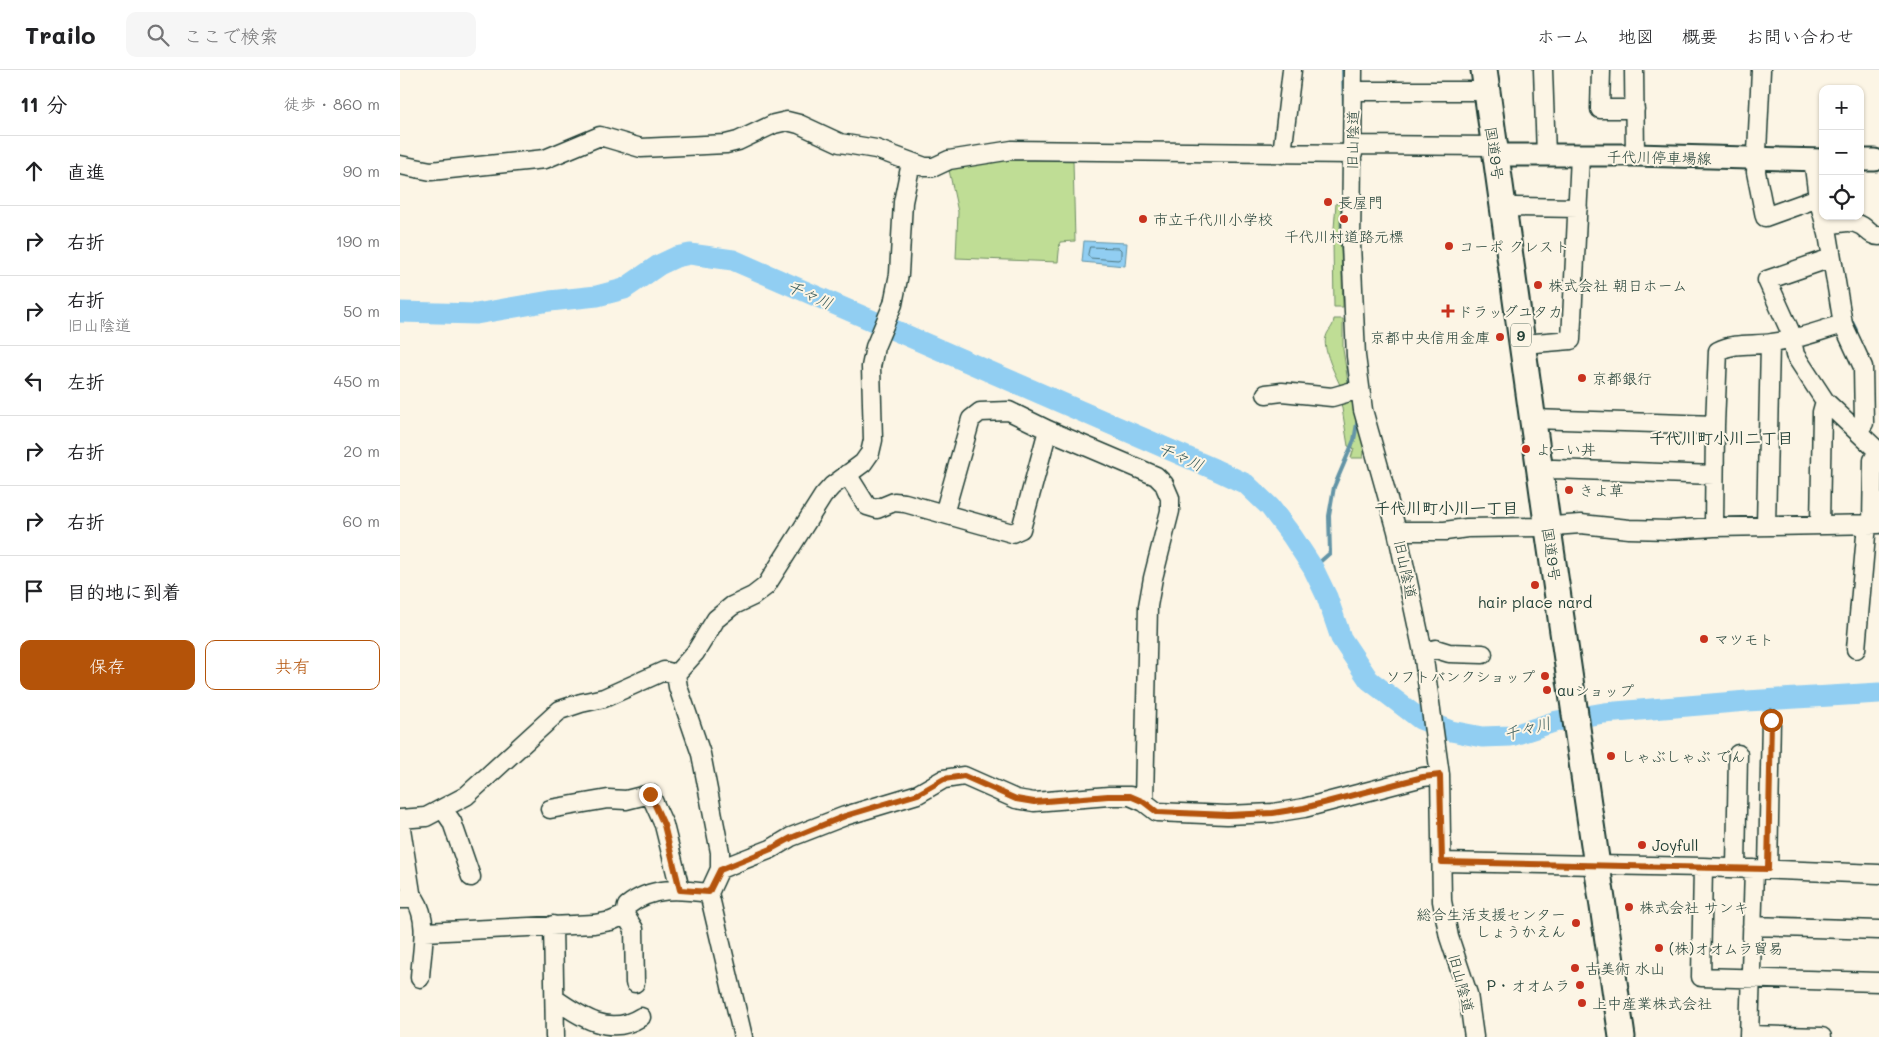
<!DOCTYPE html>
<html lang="ja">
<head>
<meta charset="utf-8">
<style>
	body { margin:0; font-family:Mali,"Klee One",sans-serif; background:#f6f6f6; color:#202124 }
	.controls { position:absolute; right:15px; top:15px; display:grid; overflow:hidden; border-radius:10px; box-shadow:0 1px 4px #0004 }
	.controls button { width:45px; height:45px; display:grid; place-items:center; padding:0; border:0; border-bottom:1px solid #e0e0e0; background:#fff; color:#202124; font:25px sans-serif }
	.stop { position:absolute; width:15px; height:15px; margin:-11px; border:4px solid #b45309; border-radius:50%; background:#fff }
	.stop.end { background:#b45309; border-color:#fff; box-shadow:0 1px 5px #0008 }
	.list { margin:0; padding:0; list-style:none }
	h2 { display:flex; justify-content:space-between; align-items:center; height:65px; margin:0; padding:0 20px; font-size:21px }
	h2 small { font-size:16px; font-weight:400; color:#757577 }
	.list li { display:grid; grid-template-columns:32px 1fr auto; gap:15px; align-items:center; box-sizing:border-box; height:70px; padding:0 20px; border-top:1px solid #e0e0e0 }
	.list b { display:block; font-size:19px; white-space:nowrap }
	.list p { margin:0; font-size:16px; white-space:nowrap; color:#757577 }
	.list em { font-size:16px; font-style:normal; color:#757577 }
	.actions { display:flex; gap:10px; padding:15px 20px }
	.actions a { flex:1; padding:11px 0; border:1px solid #b45309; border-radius:10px; text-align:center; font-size:18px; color:#b45309 }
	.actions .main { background:#b45309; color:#fff }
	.icon { flex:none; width:28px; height:28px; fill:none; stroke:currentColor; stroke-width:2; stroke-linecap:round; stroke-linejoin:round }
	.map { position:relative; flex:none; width:1479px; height:967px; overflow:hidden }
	header { display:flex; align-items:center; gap:30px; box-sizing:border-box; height:70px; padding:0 25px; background:#fff; border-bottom:1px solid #e0e0e0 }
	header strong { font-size:24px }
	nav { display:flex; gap:28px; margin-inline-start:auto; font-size:18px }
	.search { width:350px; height:45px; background:#f6f6f6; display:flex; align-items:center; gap:12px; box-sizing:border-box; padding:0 18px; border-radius:10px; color:#757577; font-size:19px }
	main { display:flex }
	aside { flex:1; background:#fff }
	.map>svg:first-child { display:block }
	.green { fill:#bfdd95; stroke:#6f8d64 }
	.water { fill:#91cef2; stroke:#6394a6 }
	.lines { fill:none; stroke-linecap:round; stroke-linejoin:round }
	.shore { stroke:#4d7780; stroke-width:1 }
	.stream { stroke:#6394a6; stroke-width:4 }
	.river { stroke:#91cef2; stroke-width:21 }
	.minor-casing { stroke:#1f3d34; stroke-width:21 }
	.major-casing { stroke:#1f3d34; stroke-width:25 }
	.highway-casing { stroke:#1f3d34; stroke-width:29 }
	.minor { stroke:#fcf5e5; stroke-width:18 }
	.major { stroke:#fcf5e5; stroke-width:21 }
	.highway { stroke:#fcf5e5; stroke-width:25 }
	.route { stroke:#b45309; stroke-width:6 }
	.poi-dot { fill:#c8321e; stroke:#fcf5e5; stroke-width:2 }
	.labels { text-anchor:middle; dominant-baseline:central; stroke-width:4; stroke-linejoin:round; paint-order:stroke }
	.shield { fill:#fcf5e5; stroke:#617469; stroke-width:1 }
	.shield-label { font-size:14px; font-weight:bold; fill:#1f3d34 }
	.street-label { font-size:15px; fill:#1f3d34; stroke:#fcf5e5 }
	.poi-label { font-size:15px; fill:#1f3d34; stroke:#fcf5e5; text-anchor:start }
	.water-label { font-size:16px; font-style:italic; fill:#365a5a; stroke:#fcf5e5 }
	.neighbourhood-label { font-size:16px; font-weight:bold; fill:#1f3d34; stroke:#fcf5e5 }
</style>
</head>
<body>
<header>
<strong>Trailo</strong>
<div class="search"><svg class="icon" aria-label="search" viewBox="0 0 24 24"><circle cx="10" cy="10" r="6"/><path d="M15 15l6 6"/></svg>ここで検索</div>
<nav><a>ホーム</a><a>地図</a><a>概要</a><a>お問い合わせ</a></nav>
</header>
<main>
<aside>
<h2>11 分<small>徒歩 · 860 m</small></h2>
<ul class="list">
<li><svg class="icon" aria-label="ahead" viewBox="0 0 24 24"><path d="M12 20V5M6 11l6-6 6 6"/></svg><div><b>直進</b></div><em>90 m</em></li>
<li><svg class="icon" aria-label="right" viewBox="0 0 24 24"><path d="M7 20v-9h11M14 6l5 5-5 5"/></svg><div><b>右折</b></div><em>190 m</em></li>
<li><svg class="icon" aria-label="right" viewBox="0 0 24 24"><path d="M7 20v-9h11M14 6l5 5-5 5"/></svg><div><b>右折</b><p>旧山陰道</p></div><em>50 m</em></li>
<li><svg class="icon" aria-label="left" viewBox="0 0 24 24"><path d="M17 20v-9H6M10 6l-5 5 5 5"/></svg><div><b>左折</b></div><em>450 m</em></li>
<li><svg class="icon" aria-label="right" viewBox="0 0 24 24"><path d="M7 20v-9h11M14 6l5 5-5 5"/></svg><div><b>右折</b></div><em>20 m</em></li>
<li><svg class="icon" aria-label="right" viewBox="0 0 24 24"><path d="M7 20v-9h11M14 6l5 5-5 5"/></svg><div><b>右折</b></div><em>60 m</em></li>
<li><svg class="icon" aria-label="arrive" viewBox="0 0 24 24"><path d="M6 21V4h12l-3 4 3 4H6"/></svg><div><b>目的地に到着</b></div></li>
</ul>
<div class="actions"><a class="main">保存</a><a>共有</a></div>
</aside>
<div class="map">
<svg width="1479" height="967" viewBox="0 0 1479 967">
	<rect width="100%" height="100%" fill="#fcf5e5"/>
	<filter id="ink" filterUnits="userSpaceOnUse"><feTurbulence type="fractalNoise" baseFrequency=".02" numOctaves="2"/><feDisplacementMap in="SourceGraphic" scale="10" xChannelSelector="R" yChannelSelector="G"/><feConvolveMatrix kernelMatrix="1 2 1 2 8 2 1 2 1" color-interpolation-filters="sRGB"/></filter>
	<g filter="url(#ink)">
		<!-- green -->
		<path class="green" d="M573,90H673L675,171L660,172L658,192L556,188L558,142L549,100Z
			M936,133H941L940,152L943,237H934L933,171Z
			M934,249H943V279L948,313L940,315C935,304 922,278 926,267C928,259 933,259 934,249Z
			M955,329L966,371L963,388H951L954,378L948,376L941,332Z"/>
		<!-- water -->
		<path class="water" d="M684,171L727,173L725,196L682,192Z"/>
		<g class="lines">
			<!-- shore -->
			<path class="shore" d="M690,177L719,178L721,180V188L718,190L690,188L688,185Z"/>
			<!-- stream -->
			<path class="stream" d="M943,0L944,40
				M942,172L943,134
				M1449,246L1456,260V266
				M948,287L951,317
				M913,498L930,483L929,446L934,417L954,370L958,348"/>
			<!-- river -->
			<path class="river" d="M0,242L76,244L150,231L197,226L224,219L259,195L276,187L290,184L333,190L814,399L846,414L870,437L892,466L913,498L927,527L941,568L969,610L1020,649L1051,661L1082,667L1111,666L1157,651L1204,643L1347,631L1479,623"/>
			<defs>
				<path id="minor" d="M953,0L951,174L956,286L963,340L997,461L1023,582L1040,705L1042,831L1049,867L1068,924L1074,967
					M1143,0L1146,85
					M1201,0L1200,39H1235
					M1234,0L1235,85
					M1361,0L1356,102L1365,147L1418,128
					M953,21H1087
					M953,75L1094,76
					M882,84L892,0
					M0,95L31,101L145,89L200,66L241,78L326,74L338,71L374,54L387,51L399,54L440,73L476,79L525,97H534L549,90L612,80L953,84
					M1104,139L1114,137L1178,138
					M1425,156C1438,153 1450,149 1462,156C1468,160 1471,166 1479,166
					M1431,188L1367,210L1390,261L1395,285L1425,331L1479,382
					M1443,254L1463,297L1464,353L1458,362
					M1123,274L1171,270L1180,86
					M866,324L882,322L932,327L960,319
					M1133,349L1315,355
					M1140,401L1154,399L1314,405
					M447,404L467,436L477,439L494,432L505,433L612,463L621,459L648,360
					M544,444L571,349L580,342L609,341L648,360L756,406L764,414L770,428V441L753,508L748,536L744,732
					M1472,454L1473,390L1478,381
					M1366,455L1370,274
					M1420,455L1422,342L1425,331
					M1314,457L1315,355L1318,281C1335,272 1354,276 1372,273C1396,270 1419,261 1443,254L1428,164L1418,128L1413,89
					M997,461H1045L1067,458L1139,457L1181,454L1229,459L1269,460L1314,457L1479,454
					M1456,579L1467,454
					M1023,582L1036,579L1049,583L1083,584
					M276,604L295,583L316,549L332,536L353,526L366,516L423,426L432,416L463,393L470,383L473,370L471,297L475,277L493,234L499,204L503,132L511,93
					M276,604L278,617L301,684L320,782V799L309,823L343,967
					M43,739L52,752L71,807
					M150,739L208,729L226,730L250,724L264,755L280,819
					M0,749L26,747L66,726L160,640L181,633L204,628L264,601L276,604
					M0,752L12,829
					M1042,792L1303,797L1479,804
					M1303,797L1301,907L1479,912
					M1336,798L1338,684
					M320,799L371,779L391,767L445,746L518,724L544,709L564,706L616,729L634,732L709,726H730L744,732L757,742L827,745L873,743L904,738L1023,707L1040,705
					M1368,799L1371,649
					M0,829H15C30,852 21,883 20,908
					M225,845L234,859L235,913
					M153,855L155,967
					M1352,856L1479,860
					M24,862L194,854L211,851L225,845L227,836C252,816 279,819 309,823
					M155,929C181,947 210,967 241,947
					M1349,965L1422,967
					M1349,967L1354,799"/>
				<path id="major" d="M1096,85H1235L1423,90
					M1460,90H1475"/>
				<path id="highway" d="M1084,0L1146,445L1222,967"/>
			</defs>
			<!-- minor casing -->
			<use href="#minor" class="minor-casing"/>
			<!-- major casing -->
			<use href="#major" class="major-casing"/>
			<!-- highway casing -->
			<use href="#highway" class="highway-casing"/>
			<!-- minor -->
			<use href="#minor" class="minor"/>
			<!-- major -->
			<use href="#major" class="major"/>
			<!-- highway -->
			<use href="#highway" class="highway"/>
		</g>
	</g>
	<g class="lines" filter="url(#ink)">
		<!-- route -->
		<path class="route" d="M250,724L264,755L280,820L309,822L320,800L371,779L391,768L445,746L518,724L544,709L564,706L616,729L634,732L708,726H730L744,732L757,742L828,745L873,743L904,738L1023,707L1040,705L1042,792L1368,799L1371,650"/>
	</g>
	<!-- markers -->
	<g class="poi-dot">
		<circle cx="928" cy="132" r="5"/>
		<circle cx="743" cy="149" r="5"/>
		<circle cx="944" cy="149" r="5"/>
		<circle cx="1049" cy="176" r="5"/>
		<circle cx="1138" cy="215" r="5"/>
		<path d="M1045.5 233.5h5v5h5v5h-5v5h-5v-5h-5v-5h5z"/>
		<circle cx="1100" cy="267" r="5"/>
		<circle cx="1182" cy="308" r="5"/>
		<circle cx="1126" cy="379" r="5"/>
		<circle cx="1169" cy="420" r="5"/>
		<circle cx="1135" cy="515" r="5"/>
		<circle cx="1304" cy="569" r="5"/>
		<circle cx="1145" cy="606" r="5"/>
		<circle cx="1147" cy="620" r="5"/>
		<circle cx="1211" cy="686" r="5"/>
		<circle cx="1242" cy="775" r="5"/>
		<circle cx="1229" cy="837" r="5"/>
		<circle cx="1176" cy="853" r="5"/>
		<circle cx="1259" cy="878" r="5"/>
		<circle cx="1175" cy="898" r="5"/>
		<circle cx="1180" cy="915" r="5"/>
		<circle cx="1182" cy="933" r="5"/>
	</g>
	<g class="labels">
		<!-- shield labels -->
		<rect class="shield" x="1111" y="253.5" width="20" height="23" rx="4"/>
		<g class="shield-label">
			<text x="1121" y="265">9</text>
		</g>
		<!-- street labels -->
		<g class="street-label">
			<text transform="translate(952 70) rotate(-89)">旧山陰道</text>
			<text transform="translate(1095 83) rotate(82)">国道9号</text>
			<text transform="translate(1259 87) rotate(1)">千代川停車場線</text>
			<text transform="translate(1152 484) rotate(82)">国道9号</text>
			<text transform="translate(1006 499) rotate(78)">旧山陰道</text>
			<text transform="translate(1062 913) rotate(75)">旧山陰道</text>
		</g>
		<!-- poi labels -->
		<g class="poi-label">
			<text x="938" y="132">長屋門</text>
			<text x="753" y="149">市立千代川小学校</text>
			<text x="944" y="166" text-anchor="middle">千代川村道路元標</text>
			<text x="1059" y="176">コーポ クレスト</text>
			<text x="1148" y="215">株式会社 朝日ホーム</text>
			<text x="1058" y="241">ドラッグユタカ</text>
			<text x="1090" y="267" text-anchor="end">京都中央信用金庫</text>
			<text x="1192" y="308">京都銀行</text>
			<text x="1136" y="379">よーい丼</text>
			<text x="1179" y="420">きよ草</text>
			<text x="1135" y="532" text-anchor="middle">hair place nard</text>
			<text x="1314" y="569">マツモト</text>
			<text x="1135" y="606" text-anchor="end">ソフトバンクショップ</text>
			<text x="1157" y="620">auショップ</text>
			<text x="1221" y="686">しゃぶしゃぶ でん</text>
			<text x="1252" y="775">Joyfull</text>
			<text x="1239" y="837">株式会社 サンキ</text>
			<text x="1166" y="844" text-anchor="end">総合生活支援センター<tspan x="1166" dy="17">しょうかえん</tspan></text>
			<text x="1269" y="878">(株)オオムラ貿易</text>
			<text x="1185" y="898">古美術 水山</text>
			<text x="1170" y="915" text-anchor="end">P・オオムラ</text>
			<text x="1192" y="933">上中産業株式会社</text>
		</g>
		<!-- water labels -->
		<g class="water-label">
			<text transform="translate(410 224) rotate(24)">千々川</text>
			<text transform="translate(781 386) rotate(24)">千々川</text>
			<text transform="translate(1127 658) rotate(-15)">千々川</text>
		</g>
		<!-- neighbourhood labels -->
		<g class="neighbourhood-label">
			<text x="1321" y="367">千代川町小川二丁目</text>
			<text x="1046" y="437">千代川町小川一丁目</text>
		</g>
	</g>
</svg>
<div class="controls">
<button>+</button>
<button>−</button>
<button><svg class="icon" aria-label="locate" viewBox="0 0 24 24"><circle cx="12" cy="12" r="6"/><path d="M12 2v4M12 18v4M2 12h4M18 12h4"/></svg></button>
</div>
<div class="stop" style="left:1371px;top:650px"></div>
<div class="stop end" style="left:250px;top:724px"></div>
</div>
</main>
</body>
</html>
